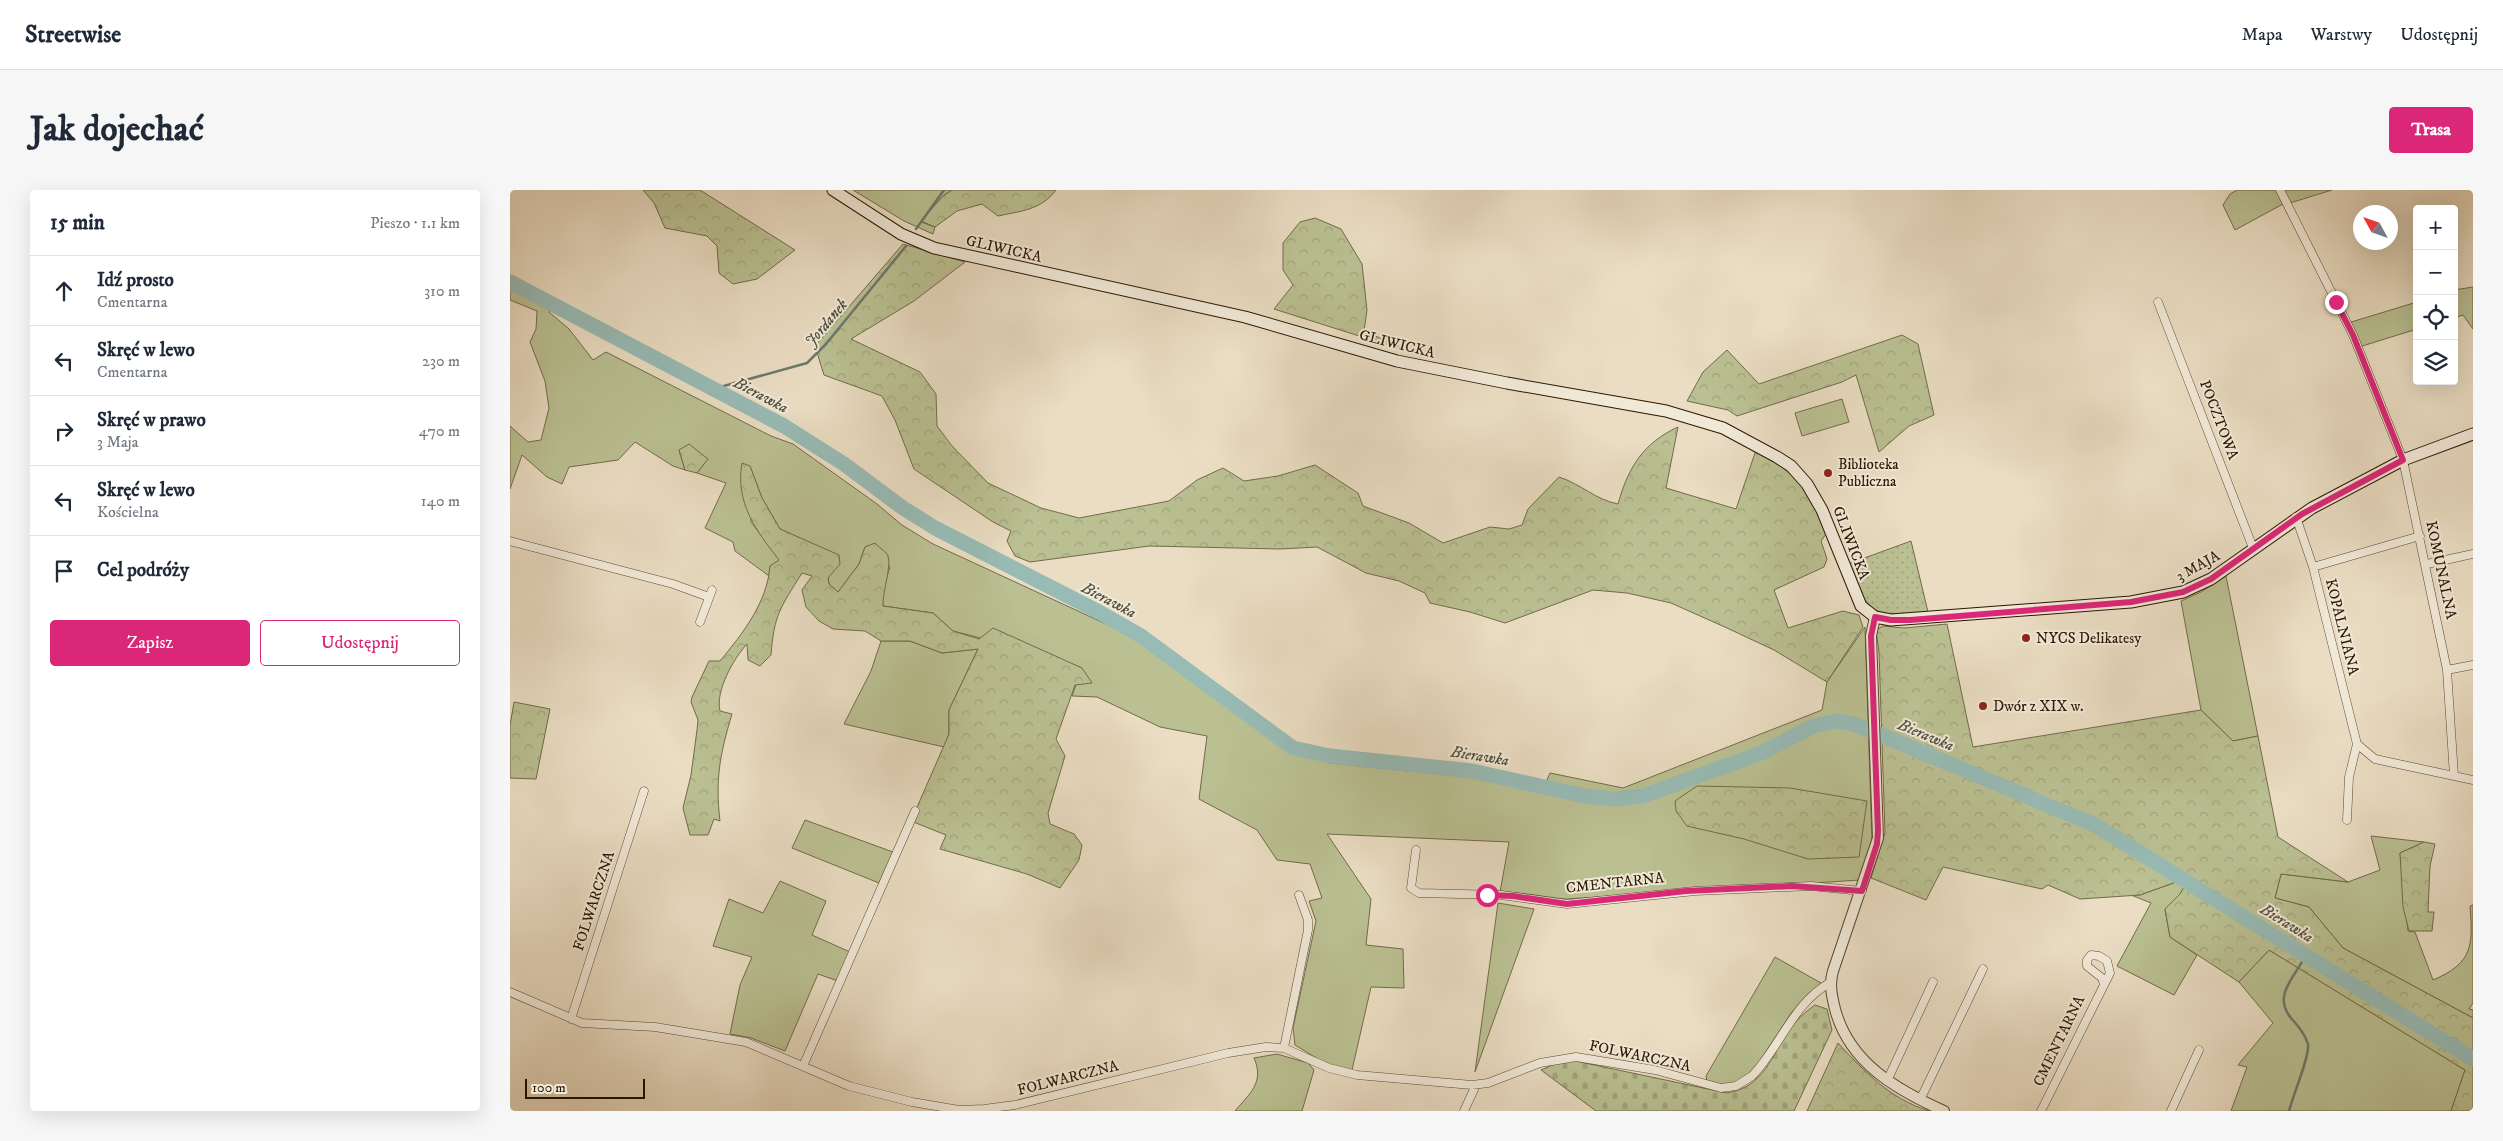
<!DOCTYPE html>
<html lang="pl">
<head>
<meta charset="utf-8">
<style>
	body { margin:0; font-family:"IM FELL DW Pica",serif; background:#f6f6f7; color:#1f2937 }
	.controls { position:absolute; right:15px; top:15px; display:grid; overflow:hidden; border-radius:5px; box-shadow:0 5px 20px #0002 }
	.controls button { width:45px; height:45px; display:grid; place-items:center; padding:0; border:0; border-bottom:1px solid #e0e1e3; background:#fff; color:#1f2937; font:25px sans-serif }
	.compass { position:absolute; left:1843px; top:15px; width:45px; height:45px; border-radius:50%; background:#fff; box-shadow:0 5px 20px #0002; rotate:310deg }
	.scale { position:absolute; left:15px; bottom:12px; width:120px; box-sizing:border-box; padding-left:5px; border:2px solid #2b1600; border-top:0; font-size:14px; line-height:18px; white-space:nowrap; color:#2b1600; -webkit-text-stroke:4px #f1e9d8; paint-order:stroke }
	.stop { position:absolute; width:15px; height:15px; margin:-11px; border:4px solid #db2777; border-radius:50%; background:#fff }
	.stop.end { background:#db2777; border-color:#fff; box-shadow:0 1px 5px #0008 }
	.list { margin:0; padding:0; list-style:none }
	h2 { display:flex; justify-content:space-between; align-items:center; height:65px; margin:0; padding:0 20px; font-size:21px }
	h2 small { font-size:16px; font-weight:400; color:#747a83 }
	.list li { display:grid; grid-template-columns:32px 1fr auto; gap:15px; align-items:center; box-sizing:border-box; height:70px; padding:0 20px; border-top:1px solid #e0e1e3 }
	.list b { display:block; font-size:19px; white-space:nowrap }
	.list p { margin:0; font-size:16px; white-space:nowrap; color:#747a83 }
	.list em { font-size:16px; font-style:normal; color:#747a83 }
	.actions { display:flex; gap:10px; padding:15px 20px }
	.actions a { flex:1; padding:11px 0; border:1px solid #db2777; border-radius:5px; text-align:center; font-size:18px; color:#db2777 }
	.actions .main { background:#db2777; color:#fff }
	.icon { flex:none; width:28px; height:28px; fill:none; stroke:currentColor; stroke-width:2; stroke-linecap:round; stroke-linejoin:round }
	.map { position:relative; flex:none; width:1963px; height:921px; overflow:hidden; border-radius:5px }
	header { display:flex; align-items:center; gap:30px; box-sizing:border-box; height:70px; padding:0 25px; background:#fff; border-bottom:1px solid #e0e1e3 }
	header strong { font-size:24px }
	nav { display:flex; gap:28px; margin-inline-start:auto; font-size:18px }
	.intro { display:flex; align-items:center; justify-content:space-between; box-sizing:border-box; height:120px; padding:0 30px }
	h1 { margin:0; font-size:35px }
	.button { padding:12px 22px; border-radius:5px; background:#db2777; color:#fff; font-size:18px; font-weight:700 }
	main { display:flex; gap:30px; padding:0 30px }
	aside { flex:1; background:#fff; border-radius:5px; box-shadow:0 5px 20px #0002 }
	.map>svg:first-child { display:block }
	.grass { fill:#bac092; stroke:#726b49 }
	.forest { fill:url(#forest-crowns); stroke:#726b49 }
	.cemetery { fill:url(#cemetery-stones); stroke:#726b49 }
	.park { fill:url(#park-dots); stroke:#726b49 }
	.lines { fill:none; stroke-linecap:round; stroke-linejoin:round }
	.stream { stroke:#6c796d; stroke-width:2.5 }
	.river { stroke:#98bbb5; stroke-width:15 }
	.minor-casing { stroke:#5b4831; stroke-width:9 }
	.tertiary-casing { stroke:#5b4831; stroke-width:12 }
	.secondary-casing { stroke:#2b1600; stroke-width:13 }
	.minor { stroke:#f1e9d8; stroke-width:8 }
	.tertiary { stroke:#f1e9d8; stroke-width:10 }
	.secondary { stroke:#f1e9d8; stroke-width:11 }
	.route { stroke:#db2777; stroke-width:6 }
	.poi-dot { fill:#8f2418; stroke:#f1e9d8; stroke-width:2 }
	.labels { text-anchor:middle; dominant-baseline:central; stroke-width:4; stroke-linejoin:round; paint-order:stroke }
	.street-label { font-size:15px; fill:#2b1600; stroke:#f1e9d8 }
	.poi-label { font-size:15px; fill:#2b1600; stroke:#f1e9d8; text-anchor:start }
	.water-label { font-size:16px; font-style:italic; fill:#51503f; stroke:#f1e9d8 }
</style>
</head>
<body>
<header>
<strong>Streetwise</strong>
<nav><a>Mapa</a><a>Warstwy</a><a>Udostępnij</a></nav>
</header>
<div class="intro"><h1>Jak dojechać</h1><a class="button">Trasa</a></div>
<main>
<aside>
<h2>15 min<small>Pieszo · 1.1 km</small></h2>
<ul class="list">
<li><svg class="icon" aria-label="ahead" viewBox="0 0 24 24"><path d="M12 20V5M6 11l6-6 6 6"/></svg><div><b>Idź prosto</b><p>Cmentarna</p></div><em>310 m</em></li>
<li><svg class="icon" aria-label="left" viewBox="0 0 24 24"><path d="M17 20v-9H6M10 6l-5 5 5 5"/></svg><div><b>Skręć w lewo</b><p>Cmentarna</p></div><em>230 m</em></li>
<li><svg class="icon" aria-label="right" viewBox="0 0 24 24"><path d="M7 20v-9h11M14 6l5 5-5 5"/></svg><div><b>Skręć w prawo</b><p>3 Maja</p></div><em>470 m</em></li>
<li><svg class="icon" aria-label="left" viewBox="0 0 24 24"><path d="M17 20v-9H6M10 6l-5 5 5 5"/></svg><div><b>Skręć w lewo</b><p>Kościelna</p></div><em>140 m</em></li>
<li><svg class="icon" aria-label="arrive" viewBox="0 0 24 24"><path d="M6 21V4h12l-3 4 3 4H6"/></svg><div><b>Cel podróży</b></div></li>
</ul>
<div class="actions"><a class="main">Zapisz</a><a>Udostępnij</a></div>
</aside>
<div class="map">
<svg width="1963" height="921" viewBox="0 0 1963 921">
	<defs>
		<pattern id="forest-crowns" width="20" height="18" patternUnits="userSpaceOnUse" patternTransform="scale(1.25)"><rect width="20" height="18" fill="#bac092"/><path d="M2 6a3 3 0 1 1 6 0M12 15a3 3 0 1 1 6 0" fill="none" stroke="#a0a47c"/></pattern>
		<pattern id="cemetery-stones" width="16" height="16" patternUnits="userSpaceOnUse" patternTransform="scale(1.25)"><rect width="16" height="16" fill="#bac092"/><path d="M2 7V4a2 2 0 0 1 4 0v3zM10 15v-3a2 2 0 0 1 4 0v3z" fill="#a0a47c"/></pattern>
		<pattern id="park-dots" width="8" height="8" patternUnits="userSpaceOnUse" patternTransform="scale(1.25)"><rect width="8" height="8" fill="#bac092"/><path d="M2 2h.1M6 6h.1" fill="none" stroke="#a0a47c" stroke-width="1.8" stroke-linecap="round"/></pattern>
	</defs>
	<rect width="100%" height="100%" fill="#eaddc3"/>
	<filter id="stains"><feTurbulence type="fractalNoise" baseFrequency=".004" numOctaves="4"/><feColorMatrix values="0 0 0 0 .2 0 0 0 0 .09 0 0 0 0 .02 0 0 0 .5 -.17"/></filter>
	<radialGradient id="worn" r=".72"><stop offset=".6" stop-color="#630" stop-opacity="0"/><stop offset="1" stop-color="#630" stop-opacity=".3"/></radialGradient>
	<!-- grass -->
	<path class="grass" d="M343,0H442L433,6L411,32L425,37L423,44L394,31Z
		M1727,0H1766L1773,14L1725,40L1713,15L1720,4Z
		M1774,0H1822L1780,13Z
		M0,97L41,118L39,122L59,139L83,170L96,162L261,246L283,254L367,314L392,335L423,354L622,446L770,553L820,573L977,589L1031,603L1040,583L1113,598L1312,520L1317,492L1355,437L1362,651L1350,690L1056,709C1033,707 1013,702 990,702L999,652L817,644L861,709L856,755L893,759L894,798L861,797L842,880L816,874L785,855L783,838L806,731L799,711L812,708L800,674L767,670L747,640L689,609L697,546L650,537L587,507L562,506L572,478L541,466L443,441L423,423L373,416L372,403L380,377L355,357L349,374L328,402L319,394L318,387L329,374V366L270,339L252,308L240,276L241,332L270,370L260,376L259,386L225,361L223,352L195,338L216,293L187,283L194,274L169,260L175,280L163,276L125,252L108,270L59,277L52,294L37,287L12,265L0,299V236L18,252L31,250L39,218L35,191L20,152L26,139L27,121L0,110Z
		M1963,97V139L1953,125L1944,128V100Z
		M1907,112V139L1849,157L1838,133Z
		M1332,209L1339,232L1292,246L1285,223Z
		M1716,386L1748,546L1723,551L1691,520L1671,411L1691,402Z
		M371,451H400L432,463L468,459L439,520V544L434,557L334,534L361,481Z
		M295,630L383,662L369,693L282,658Z
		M1861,646L1914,652L1890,663L1898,741L1905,742L1923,790C1963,773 1963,756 1960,716L1963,715V813L1959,819L1963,820V828L1833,758L1799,717L1765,708L1771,684L1838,692L1870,680Z
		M1680,687L1670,704L1655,720L1660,747L1687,765L1664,805L1607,776L1641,713L1621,705H1630Z
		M270,691L316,711L302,745L340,762L328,791L308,784L275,861L241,848L220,844L230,795L242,767L203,756L219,709L253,723Z
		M988,713L1024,719L965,882Z
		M1759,760L1955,880L1941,921H1721L1737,877L1728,875L1763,833L1729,792Z
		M1265,767L1311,793L1282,822L1243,881L1230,891L1214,895L1197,891L1196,886Z
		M767,864L798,873L804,880L792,921H725C739,904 755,893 744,868Z"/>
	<!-- forest -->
	<path class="forest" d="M133,0H190L285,60L247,89L223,94L209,83L207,56L197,46L155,38L144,13Z
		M442,0H546C531,20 511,21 488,26L472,14L447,21L425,37L411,31L433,6Z
		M805,28L831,39L852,74L857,120L854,141L906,164L764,119L783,95L773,80V53L790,32Z
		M393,54L455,72L404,111L341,149L410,182L426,204L427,236L442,256L478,293L531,318L569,328L659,311L687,290L713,278L734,291L768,286L805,275L848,303L853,316L899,333L933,353L980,337L999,339L1012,335L1018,319L1049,287C1071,294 1086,310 1108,314C1118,278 1133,253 1168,237L1156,298L1226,319L1246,260C1290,288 1297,296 1316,344L1311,351L1317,369L1314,377L1264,400L1278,438L1333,421L1349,425L1353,437L1317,492L1264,460L1217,438L1161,413L1117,403L1083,400L995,433L960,422L920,413L915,403L889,391L856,383L807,357L770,359L639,356L520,372L505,366L497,351L501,341L483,332L404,279L385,230L372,206L314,185L305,156Z
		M1392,145L1408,154L1424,225L1399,236L1369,262L1346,185L1332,192L1227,226L1218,220L1177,211L1193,182L1217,160L1249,194Z
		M179,254L198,269L187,283L175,280L169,260Z
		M232,273L240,276L252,308L270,339L329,365L330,374L318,388L319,394L328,402L349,374L355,357L365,353C368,357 374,360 377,364C383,373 372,402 373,416L423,423L443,441L469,449L483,438L572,478L582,493L565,495L546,549L555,566L538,623L540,634L564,644L572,655L569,670L550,698L517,684L430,659L436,645L401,631L439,544V520L468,459L432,463L400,451H371L355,441L323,439L309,431L296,417L292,400L302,386L292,383C271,417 264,424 261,465L250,476L238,470L237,454C224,468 205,501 210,521L222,524C210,564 205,589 210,631L204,629L198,645H180L173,618L181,585L187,540L188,530L181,512L182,507L199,471H210C233,443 257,413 260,376L269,370C246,340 225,313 232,273Z
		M1437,434L1463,557L1691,520L1723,551L1748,546L1768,647L1838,692L1771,684L1765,708L1799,717L1833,758L1963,828V921H1941L1955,880L1759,760L1729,792L1660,747L1655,719L1670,704L1680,687L1630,705L1570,709L1538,695L1532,699L1433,677L1416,710L1361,688L1375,643L1369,462L1366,440L1373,436L1394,438Z
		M4,512L40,519L26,589L0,588V535Z
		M1187,596L1280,598L1357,611L1349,667L1298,669L1234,649L1177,636L1166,621L1165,611Z
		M1914,652L1925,654L1920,676L1918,722H1924L1922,741H1899L1893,717L1890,663Z
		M1328,853C1356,883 1379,908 1419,921H1297Z"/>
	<!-- cemetery -->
	<path class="cemetery" d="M1305,815L1317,819L1322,840L1284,921H1086L1031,880L1056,869L1217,903C1254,897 1261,866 1280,839C1287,829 1295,822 1305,815Z"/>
	<!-- park -->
	<path class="park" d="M1401,351L1418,422C1362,428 1359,425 1338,374Z"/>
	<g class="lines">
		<!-- stream -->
		<path class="stream" d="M406,39L434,0
			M203,199L297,173L316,154L396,56
			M1779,921C1783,905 1800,866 1798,854C1795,844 1788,836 1781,828C1762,805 1785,788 1795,766"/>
		<!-- river -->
		<path class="river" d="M0,92L274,236L334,274L393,318L425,338L589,422L631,446L783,558L820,566L962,581L1075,606L1105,609L1133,606L1251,563L1304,536L1327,531L1347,535L1585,635L1963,869"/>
		<defs>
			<path id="minor" d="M1770,0L1843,145L1893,270L1937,480L1944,586
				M1648,112L1743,358
				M1786,327L1803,377L1847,554L1865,569L1963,590
				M0,351L163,394L199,407
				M1917,374L1963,364
				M1803,377L1910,346
				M190,432L202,400
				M1937,480L1963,475
				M1837,630L1839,587L1847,554
				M906,660L901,698L909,703L991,705L1057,714L1185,701L1301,696L1352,701
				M0,802L72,833L145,837L236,852L339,896L402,912L449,920L474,919L505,915L718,863L756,857L774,858L819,878L847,885L962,895L978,893L1030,873L1066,867L1145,880L1211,898L1226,896L1242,886C1271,856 1282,814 1321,792
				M61,829L134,601
				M774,858L798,740V730L789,705
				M293,876L405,621
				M1377,891L1423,792
				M1410,910L1473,779
				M954,921L966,895
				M1531,921L1600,783L1597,771L1589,766L1581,765L1577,770V776L1592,788L1594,794
				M1661,921L1689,860"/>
			<path id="tertiary" d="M1365,427L1361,446L1368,648L1323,781C1319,794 1322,807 1325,819C1339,873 1387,900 1434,921"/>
			<path id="secondary" d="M323,0L391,44L424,58L735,127L887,171L997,193L1156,221L1213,238L1267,267L1281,276L1297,294L1312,320L1351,416L1365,427L1381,430L1621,412L1673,402L1701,389L1802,318L1893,270L1963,244"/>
		</defs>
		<!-- minor casing -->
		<use href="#minor" class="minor-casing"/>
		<!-- tertiary casing -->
		<use href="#tertiary" class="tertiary-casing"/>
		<!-- secondary casing -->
		<use href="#secondary" class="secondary-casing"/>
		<!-- minor -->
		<use href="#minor" class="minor"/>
		<!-- tertiary -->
		<use href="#tertiary" class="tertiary"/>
		<!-- secondary -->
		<use href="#secondary" class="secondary"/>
	</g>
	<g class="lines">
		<!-- route -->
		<path class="route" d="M977,705L1003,706L1057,714L1176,701L1282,696L1352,701L1367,654L1368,641L1361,446L1365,427L1381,430H1400L1621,412L1673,402L1701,389L1792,324L1893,270L1843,145L1826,112"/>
	</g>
	<!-- markers -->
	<g class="poi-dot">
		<circle cx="1318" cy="283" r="5"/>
		<circle cx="1516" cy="448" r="5"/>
		<circle cx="1473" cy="516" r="5"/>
	</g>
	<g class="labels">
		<!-- street labels -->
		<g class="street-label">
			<text transform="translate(494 59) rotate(13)">GLIWICKA</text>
			<text transform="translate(887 154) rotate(14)">GLIWICKA</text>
			<text transform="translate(1709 230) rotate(69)">POCZTOWA</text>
			<text transform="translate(1341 353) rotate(69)">GLIWICKA</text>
			<text transform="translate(1688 376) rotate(-29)">3 MAJA</text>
			<text transform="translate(1931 380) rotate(78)">KOMUNALNA</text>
			<text transform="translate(1832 437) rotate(76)">KOPALNIANA</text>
			<text transform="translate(1105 693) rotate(-6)">CMENTARNA</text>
			<text transform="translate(84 711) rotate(-72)">FOLWARCZNA</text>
			<text transform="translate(1549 851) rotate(-64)">CMENTARNA</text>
			<text transform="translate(1130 866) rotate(12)">FOLWARCZNA</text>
			<text transform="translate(558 888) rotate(-14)">FOLWARCZNA</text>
		</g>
		<!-- poi labels -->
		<g class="poi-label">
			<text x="1328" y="274">Biblioteka<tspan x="1328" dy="17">Publiczna</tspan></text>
			<text x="1526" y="448">NYCS Delikatesy</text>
			<text x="1483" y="516">Dwór z XIX w.</text>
		</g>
		<!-- water labels -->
		<g class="water-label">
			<text transform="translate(316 133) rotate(-50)">Jordanek</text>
			<text transform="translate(251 205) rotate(28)">Bierawka</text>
			<text transform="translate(599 410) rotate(28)">Bierawka</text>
			<text transform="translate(1416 545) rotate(23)">Bierawka</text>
			<text transform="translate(970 566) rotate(9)">Bierawka</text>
			<text transform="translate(1777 733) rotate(32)">Bierawka</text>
		</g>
	</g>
	<rect width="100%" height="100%" filter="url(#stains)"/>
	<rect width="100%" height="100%" fill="url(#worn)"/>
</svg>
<div class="controls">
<button>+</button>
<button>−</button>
<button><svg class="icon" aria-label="locate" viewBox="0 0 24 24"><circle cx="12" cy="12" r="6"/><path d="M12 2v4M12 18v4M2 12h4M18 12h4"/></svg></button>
<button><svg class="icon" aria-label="layers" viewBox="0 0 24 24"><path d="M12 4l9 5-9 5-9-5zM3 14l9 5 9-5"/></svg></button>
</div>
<svg class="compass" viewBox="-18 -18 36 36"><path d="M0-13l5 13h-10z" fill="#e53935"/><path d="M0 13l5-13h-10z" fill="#747a83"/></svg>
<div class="scale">100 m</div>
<div class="stop" style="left:977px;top:705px"></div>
<div class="stop end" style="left:1826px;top:112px"></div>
</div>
</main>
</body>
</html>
